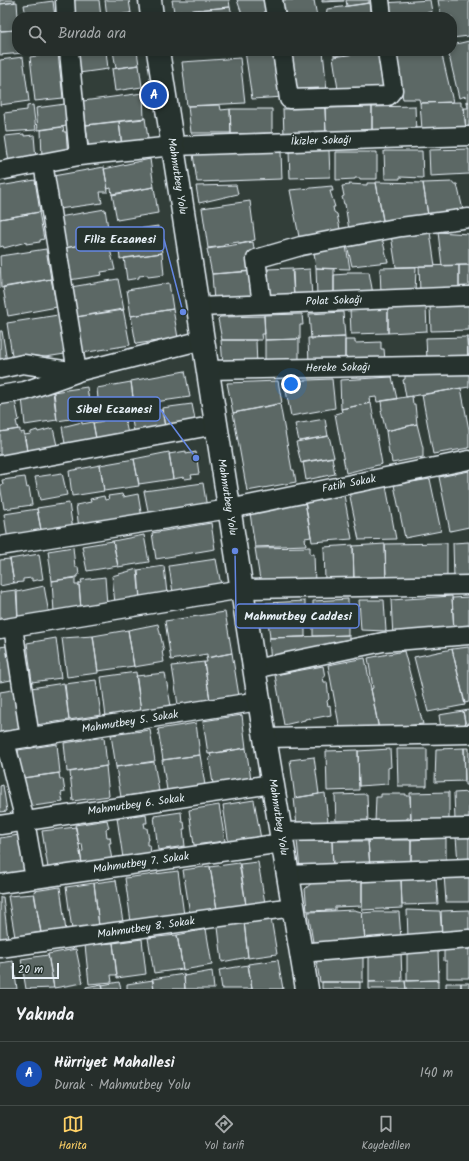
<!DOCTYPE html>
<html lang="tr">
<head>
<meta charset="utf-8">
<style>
	body { margin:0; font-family:Kalam,sans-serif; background:#2e3633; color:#f1f3f6 }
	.scale { position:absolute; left:12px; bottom:10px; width:47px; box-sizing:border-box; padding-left:4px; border:2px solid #e8f1f8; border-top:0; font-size:11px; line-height:14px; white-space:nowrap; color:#e8f1f8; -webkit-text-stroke:3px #26332d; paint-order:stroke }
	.you { position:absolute; left:291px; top:384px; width:14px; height:14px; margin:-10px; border:3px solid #fff; border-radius:50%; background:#1a73e8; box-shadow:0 0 0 6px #1a73e833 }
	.badge { display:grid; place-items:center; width:26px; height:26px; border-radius:50%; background:#ffd166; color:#fff; font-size:13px; font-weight:700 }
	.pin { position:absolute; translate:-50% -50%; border:2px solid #fff; box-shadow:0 1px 4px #0006 }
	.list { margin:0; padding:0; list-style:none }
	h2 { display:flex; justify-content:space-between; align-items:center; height:52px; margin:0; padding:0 16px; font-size:17px }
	h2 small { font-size:13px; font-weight:400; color:#a4a8a9 }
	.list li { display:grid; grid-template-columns:26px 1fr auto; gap:12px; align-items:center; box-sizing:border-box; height:64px; padding:0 16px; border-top:1px solid #424a47 }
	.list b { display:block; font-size:15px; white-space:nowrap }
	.list p { margin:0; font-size:13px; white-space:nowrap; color:#a4a8a9 }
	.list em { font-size:13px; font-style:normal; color:#a4a8a9 }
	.icon { flex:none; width:22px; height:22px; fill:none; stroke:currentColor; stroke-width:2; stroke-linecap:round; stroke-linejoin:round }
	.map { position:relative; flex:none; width:469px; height:989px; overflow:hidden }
	.search { position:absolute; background:#262e2b; box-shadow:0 2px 6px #0003; left:12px; right:12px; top:12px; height:44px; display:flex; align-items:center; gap:10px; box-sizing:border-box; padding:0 14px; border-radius:16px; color:#a4a8a9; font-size:15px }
	.sheet { height:116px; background:#262e2b }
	nav { display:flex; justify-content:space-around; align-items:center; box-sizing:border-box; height:56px; border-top:1px solid #424a47; background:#262e2b; font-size:11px; color:#a4a8a9 }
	nav a { display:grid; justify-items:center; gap:2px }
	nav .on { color:#ffd166 }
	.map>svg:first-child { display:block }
	.building { fill:#5c6865; stroke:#e8f1f8 }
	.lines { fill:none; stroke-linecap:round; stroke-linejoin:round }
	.minor-casing { stroke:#e8f1f8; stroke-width:21 }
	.secondary-casing { stroke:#e8f1f8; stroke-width:25 }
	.minor { stroke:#26332d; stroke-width:18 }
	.secondary { stroke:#26332d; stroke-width:22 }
	.labels { text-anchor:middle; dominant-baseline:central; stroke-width:3; stroke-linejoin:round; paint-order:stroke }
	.street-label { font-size:11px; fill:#e8f1f8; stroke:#26332d }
	.leader { fill:none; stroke:#6487e3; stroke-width:1.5 }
	.callout-dot { fill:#6487e3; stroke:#26332d; stroke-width:1.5 }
	.callout { fill:#26332d; stroke:#6487e3; stroke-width:1.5 }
	.callout-label { font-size:12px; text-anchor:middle; font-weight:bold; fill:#e8f1f8 }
</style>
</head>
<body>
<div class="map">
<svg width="469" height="989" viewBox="0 0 469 989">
	<rect width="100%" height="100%" fill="#323e39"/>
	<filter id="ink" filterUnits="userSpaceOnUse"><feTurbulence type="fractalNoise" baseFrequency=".025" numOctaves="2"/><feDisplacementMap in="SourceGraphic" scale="8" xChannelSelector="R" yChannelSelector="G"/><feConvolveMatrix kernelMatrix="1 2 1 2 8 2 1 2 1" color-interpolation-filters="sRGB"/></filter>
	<g filter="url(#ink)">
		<!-- building -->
		<path class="building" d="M0,0H15V2L0,4Z
			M70,0H99L101,17H73Z
			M105,0H129L131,13L107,17Z
			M172,0H229L230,7L174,12Z
			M237,0H268L271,17H243Z
			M279,0H314L317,17H282Z
			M322,0H344V1L322,2Z
			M346,0H369V3L347,6Z
			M430,0L432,12L386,17L383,3Z
			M438,0H469V36L452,38V17H441Z
			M53,1L55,17H26L24,5Z
			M17,2L18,17L17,30L0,31V4Z
			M370,3L372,17H326L327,9Z
			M230,7L233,17H174V12Z
			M131,13L132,17H109Z
			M428,13H432L433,17H398Z
			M17,30V51H23V53L0,55V31Z
			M469,41V102H467L466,96L459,98L448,51H452V45Z
			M76,51H106L108,69L79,73Z
			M113,51H137L139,65L116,68Z
			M179,51H208L179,53Z
			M245,51H277L284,97L252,99Z
			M288,51H323L327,92H293Z
			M334,51H372L334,56Z
			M378,51L384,89L339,96L333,57Z
			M410,51H441L453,102L420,103L419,99H403L394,53Z
			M58,53L63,98L35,101L30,57Z
			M23,57L29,101L0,105V60Z
			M240,58L245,103L187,106L182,62Z
			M139,65L142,87L115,91L112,69Z
			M143,93L144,119L86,125L83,101Z
			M461,102V106L464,108L466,130H422L420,103Z
			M467,102H469V131H466L464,108H468Z
			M65,104L67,126L38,130L36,108Z
			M33,105L36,130L6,132L4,113L27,110V106Z
			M220,105L221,110L230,109L231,133H191L188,106Z
			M415,106L416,132L372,133V107Z
			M372,107V133L326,134L325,108Z
			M325,108L326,134L284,135L283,109Z
			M230,109H272V133L231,134Z
			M145,118L149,145L122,148L119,121Z
			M119,121L122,146L89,152L86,125Z
			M63,127L64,132H66L68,156L42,158L41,130Z
			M24,134V136L34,135L36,159L9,163L5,136Z
			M469,149V174L430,176L429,150Z
			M329,150L330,177L290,178L289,152Z
			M384,151H422L423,178L400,177V179H385Z
			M281,152L282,179L197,182L193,154Z
			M336,152H377V179H360V178H355V179L336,180Z
			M150,159L154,187L112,195L111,188L108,189L104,169Z
			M104,167L108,192H100L102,203L59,209L53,176Z
			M35,180L40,212L0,219V186Z
			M376,182L423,183L429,222L384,225Z
			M453,182V184H457L464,214L429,222L423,183Z
			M367,183H376L384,226L349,230L345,204H344L342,197L344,196L342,186L350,185L349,184L367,185Z
			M236,185L238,194L199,203L196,186Z
			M332,186L333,191H330L335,207H333L334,212L337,214L341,234L300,242L290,190Z
			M154,187L158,213L117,220L112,194Z
			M250,201L255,240L240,244L239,242L224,244V246L208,248L202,208Z
			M105,209L110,240L64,248L59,217Z
			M39,212L44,239L40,240V242L26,244V242L4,248L3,246L0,247V219Z
			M158,226L162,253L120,259L117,232Z
			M430,232L435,266L396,267L391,235Z
			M438,232L469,234V265L442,266Z
			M382,238L388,262L352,266L347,245Z
			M110,240L112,249H110L115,270L101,272L102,275L69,280L64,248Z
			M253,242L257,271L212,274L207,249Z
			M346,246L350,269L316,268L314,252Z
			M46,249L51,279L1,288L0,256Z
			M162,253L164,275L148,277V275L139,276V278L127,280L124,258Z
			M459,265V290L420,292L419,266Z
			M459,265H469V289H459Z
			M416,267L415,293L381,294L380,268Z
			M292,268L294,298L269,299L268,269Z
			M316,268L334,269V296H317Z
			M310,269L312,296L294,297L293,270Z
			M250,271L252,299L214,302L212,274Z
			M347,272H369L373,294L334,296V275L347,274Z
			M51,279L57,307L8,316L3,287Z
			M118,279L124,310L76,317L71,287Z
			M169,283L173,309L131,316L127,290Z
			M469,305V330L431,331L430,306Z
			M426,307L427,331L388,333V308Z
			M388,308V333L351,334L350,309Z
			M123,309L130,345L82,353L76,317Z
			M173,309L178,338L136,344L131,316Z
			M343,312L345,337L311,339L309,314Z
			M302,314L303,325H300V339L265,340L264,315Z
			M58,315L65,354L13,362L7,323Z
			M264,316L265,334H261L262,340H222L218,319L220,317Z
			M0,331H2L7,362L0,363Z
			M345,337V363L309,365L308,338Z
			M467,337H469V359H468Z
			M467,337L468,360L427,361L426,338Z
			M299,339V364H265V340Z
			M221,340H256L257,366H223Z
			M345,340H355V343L381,342V349H384L385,360L345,363Z
			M185,371L190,397L134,405L131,381Z
			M469,374V387L406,397L403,380L405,379V376Z
			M392,377L397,399L377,402L376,397L369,398L370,403L341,409L340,380Z
			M332,379L335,408L291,416L284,381Z
			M278,381L282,403L233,413L227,383Z
			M131,382L134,405L99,411L97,388Z
			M87,387L91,416L57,421L53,392Z
			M461,388L469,430V448L433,454L422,395Z
			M54,392L57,420L25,425L22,398Z
			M412,396L413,404H415L417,424L386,431L381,411L382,410L381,401Z
			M15,400L19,420L16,421L18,429L0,432V403Z
			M371,403L382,464L346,473L335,414L342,412L341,409Z
			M192,404L196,424L166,434L162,408Z
			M280,404L292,470H294L296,482L247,491L233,413Z
			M162,410L166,433L135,438L131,414Z
			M124,415L129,439L97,444L93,423L103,421L102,419Z
			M325,419L328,436L299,441L295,424Z
			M82,422V424L93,422L97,444L66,449L62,427Z
			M417,424L423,448V457L392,463L391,456L389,454L386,431Z
			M53,428L58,450L28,456L24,435L31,434V432L37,430L38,432Z
			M20,429V433L24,432L28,456L0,461V432Z
			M329,436L334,457L301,463L296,442Z
			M186,451V454L196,452L199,474L191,475L192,478L185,479L184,477L173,479L169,454Z
			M169,452L173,479L139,484L134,459Z
			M332,457L335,474L306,480L303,462Z
			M134,459L139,486L104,491L100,465Z
			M100,465L104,491L72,496L69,471Z
			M469,471V527L450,531L439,477Z
			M62,473L67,495L40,500L35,477Z
			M25,477L27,488L29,487L32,505L4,509L0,485H3L2,480Z
			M430,479L441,531L405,538L394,485Z
			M203,483L207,508L149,516L144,491Z
			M386,486L396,539L359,540L349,492Z
			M122,494L123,497L138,494L142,518L79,529L76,505L91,502L90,499L104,496L105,500L109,499L108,496Z
			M344,495L352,539L312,542L305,501Z
			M305,502L311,537L305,538L306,545L255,547L250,513Z
			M69,503L73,530L42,535L37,508Z
			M37,509L42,535L8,541L4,514Z
			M211,523L215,549L156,559L152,533Z
			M144,535L149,562L118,567L113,541Z
			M113,541L118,566L87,571L82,546Z
			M469,542V579H454L453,543Z
			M447,543V581L386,580L385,544Z
			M385,544L386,580L354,581L353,546Z
			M353,545L354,581H325L324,547Z
			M73,547L75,567H78L79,575H77V577L52,581L48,551Z
			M310,547V554H314L315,583L260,580L255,548Z
			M39,554L43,579L32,581V578L23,579V582L14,583L10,559Z
			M10,559L14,583L0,586V560Z
			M216,559L221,585L173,593L169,566Z
			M164,566L167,594L140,599L138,570Z
			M137,569L140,599L115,603L112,576Z
			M105,577L107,605L81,609L79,583H82L81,580Z
			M75,578V585H79L81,609L54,612L52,581Z
			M44,586L49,614L18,619L17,592Z
			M16,590L18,619L0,622V592Z
			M452,596L454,633L393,637L391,600Z
			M469,597V628L454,629L452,598Z
			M348,599V635L313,636V601Z
			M359,600H384L386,631L361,630Z
			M305,601V637L270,638L266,603Z
			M225,612L232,653L207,658V654L171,660L165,621Z
			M158,624L164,651H162L164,662L134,667L128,630Z
			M128,630L134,666L98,671L93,636Z
			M349,635V646L271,664L269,638Z
			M93,636L98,673L67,677L62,638Z
			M56,638L61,678L32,682L27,643Z
			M12,645L17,679L0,682V647Z
			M469,647V702L465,703L452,649Z
			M452,649L465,705L428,712L414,657Z
			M404,651L423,724L379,729L371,689L373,688L368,658Z
			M232,653L239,696L210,700L204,662H207L206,658Z
			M365,658L379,730H340L328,665Z
			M204,662L210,700L178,705L172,666Z
			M323,666L325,677H323L324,682H327L329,699L327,701L328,706L330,705L331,715L310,719V718L305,719V720L284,725L275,675Z
			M136,672L141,712L106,717L101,677Z
			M165,673L171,706L141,711L136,676Z
			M96,680L101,715L69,720L65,684Z
			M64,683L69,720L36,725L31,688Z
			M18,689L24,728L0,732V692Z
			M469,710V729H466L463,711Z
			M463,711L466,726L441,729L439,715Z
			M242,715L246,748L208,754L203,721Z
			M196,723L200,755L163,760L158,729Z
			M150,730L155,761L116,767L111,735Z
			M104,737L107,766L67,772L64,743Z
			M57,744L60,773L22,778L18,750Z
			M246,748L251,779L213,784L209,758L211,757L210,754Z
			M464,748H469V785H465Z
			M464,748L465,781L435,782L436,749Z
			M390,749L391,767L388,768V784L359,786L358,751Z
			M397,749H427V786H398Z
			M358,750L359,790L327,791L326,751Z
			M200,755L205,785L167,790L162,760Z
			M314,757L319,794L295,798L290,760Z
			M154,762L159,791L121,797L116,767Z
			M106,766L109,796L73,801L70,772Z
			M59,773L60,779H63L65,792L61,793L63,802L26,807L23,778Z
			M3,785L7,811L0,812V786Z
			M449,792V822H411L410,793Z
			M469,792V820L455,821L454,793Z
			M325,793L328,822L297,826L294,798Z
			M367,794L368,823L336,824L335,795Z
			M381,794H406V796H410L411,818H407V821L375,822L376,797H381Z
			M254,800L261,839L229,845L223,805Z
			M219,805L225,841L194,845L189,810Z
			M181,812L182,822H184L185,829H183L185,846L158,850L154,816Z
			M146,814L147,823H144L145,828H147L149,840L147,841V845H150L151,854L123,858L117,818Z
			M107,820L109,828L106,829L107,837H110L111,843H109L112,860L82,864L80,852L83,851L82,844L79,845L75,825Z
			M76,827L82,863L48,868L42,831Z
			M25,834L31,871L0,875V838Z
			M456,837H469V863H458Z
			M446,838V864L411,866V840Z
			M368,840H411V867L370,868Z
			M297,841H332L333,869H300Z
			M332,841H368L370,867L333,868Z
			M258,862L265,903L246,905L240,864Z
			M239,863L246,905L217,909L210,867Z
			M210,866L217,910L190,914L183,870Z
			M178,871L184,915L131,922L125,878Z
			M444,875H469V902H446Z
			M436,877L438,904L402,905L401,879Z
			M401,879L402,908L362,910V881Z
			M116,880L123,922L99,926L94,883Z
			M362,880V906L335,907V910L307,911L305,889L314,881Z
			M94,883L99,926L72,930L66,887Z
			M60,887L66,931L41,934L34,891Z
			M34,894L41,932L15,937L8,896Z
			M0,897H3L8,939L0,941Z
			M354,910L362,912L365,940L313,942L308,912Z
			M407,910L440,911L442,937L408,938Z
			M469,910V936L442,937L441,911Z
			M373,912H399L401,938L365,940L362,913Z
			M271,918L277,954L248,958L244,921Z
			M244,922L248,957L222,962L218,927Z
			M206,929L212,965L183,970L177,935Z
			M177,935L183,969L154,973L148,938Z
			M142,939L146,974L117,978L113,943Z
			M113,943L117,975H111L112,982L89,984L85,945Z
			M76,949L83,983L54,988L48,954Z
			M469,949V978H447V961H444V950Z
			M401,951L402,981L369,982V952Z
			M407,951H438L439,980L407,981Z
			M315,953H363V982H320Z
			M48,955L54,988L26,989L21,959Z
			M278,960L283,989H252L248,964Z
			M13,961L17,989H0V963Z
			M248,965L252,989H222L219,970Z
			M212,971L214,989H185L184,976Z
			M184,974L185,989H154L152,979Z
			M153,980L154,989H127V984Z
			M438,980V989H406L405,981Z
			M405,981L406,989H369V982Z
			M119,982L121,989H103L102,985Z
			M322,982H360V989H322Z
			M446,983H461V989H446Z
			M461,983H469V989H461Z
			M102,984L103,989H86V987Z"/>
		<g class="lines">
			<defs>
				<path id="minor" d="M65,0L66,17
					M273,0L276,17
					M380,0L382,17
					M69,51L79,156
					M282,51L289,99L388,96L393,90L387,51
					M43,163L77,372
					M0,171L79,156L173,146L469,136
					M262,304L256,259L301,246L401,227L469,218
					M198,307L469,296
					M0,369L23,364L77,372L203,340
					M208,370L469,365
					M0,395L25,391L76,373
					M0,465L216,425
					M0,546L229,509L469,460
					M13,627L30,738
					M0,629L242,589L469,585
					M254,669L383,642L469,635
					M265,738L469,734
					M5,741L25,821L35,879
					M0,742L259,701
					M0,825L272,784
					M280,832L469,828
					M287,875L469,868
					M0,884L282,843
					M0,948L293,907
					M300,953L469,939"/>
				<path id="secondary" d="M150,0L152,17
					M158,51L265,738L307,989"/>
			</defs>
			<!-- minor casing -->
			<use href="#minor" class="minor-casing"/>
			<!-- secondary casing -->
			<use href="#secondary" class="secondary-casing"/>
			<!-- minor -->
			<use href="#minor" class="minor"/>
			<!-- secondary -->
			<use href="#secondary" class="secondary"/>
		</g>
	</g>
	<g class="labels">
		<!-- street labels -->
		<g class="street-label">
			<text transform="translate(321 141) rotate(-2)">İkizler Sokağı</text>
			<text transform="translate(177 176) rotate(81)">Mahmutbey Yolu</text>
			<text transform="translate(334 301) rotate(-2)">Polat Sokağı</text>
			<text transform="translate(338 368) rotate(-1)">Hereke Sokağı</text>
			<text transform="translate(349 484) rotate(-11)">Fatih Sokak</text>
			<text transform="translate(227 497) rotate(81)">Mahmutbey Yolu</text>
			<text transform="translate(130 722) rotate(-9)">Mahmutbey 5. Sokak</text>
			<text transform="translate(136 805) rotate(-8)">Mahmutbey 6. Sokak</text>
			<text transform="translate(278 817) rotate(81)">Mahmutbey Yolu</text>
			<text transform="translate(141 863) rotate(-8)">Mahmutbey 7. Sokak</text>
			<text transform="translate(146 928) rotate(-8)">Mahmutbey 8. Sokak</text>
		</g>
	</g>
	<!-- callouts -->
	<path class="leader" d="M183 312L164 239M196 458L160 409M235 551L236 616"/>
	<g class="callout-dot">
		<circle cx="183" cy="312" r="4"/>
		<circle cx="196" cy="458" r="4"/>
		<circle cx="235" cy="551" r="4"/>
	</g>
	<g class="callout">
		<rect x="76" y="227" width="88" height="24" rx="4"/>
		<rect x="68" y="397" width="92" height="24" rx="4"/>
		<rect x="236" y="604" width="123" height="24" rx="4"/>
	</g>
	<g class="callout-label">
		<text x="120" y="243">Filiz Eczanesi</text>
		<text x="114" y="413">Sibel Eczanesi</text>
		<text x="298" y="620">Mahmutbey Caddesi</text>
	</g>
</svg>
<div class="scale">20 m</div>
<div class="you"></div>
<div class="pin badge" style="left:154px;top:95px;background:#1a4fb4">A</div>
<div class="search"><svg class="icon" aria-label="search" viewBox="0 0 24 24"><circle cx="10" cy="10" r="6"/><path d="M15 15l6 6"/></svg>Burada ara</div>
</div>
<section class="sheet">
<h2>Yakında<small></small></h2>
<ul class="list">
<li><span class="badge" style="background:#1a4fb4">A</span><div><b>Hürriyet Mahallesi</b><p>Durak · Mahmutbey Yolu</p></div><em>140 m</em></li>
</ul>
</section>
<nav>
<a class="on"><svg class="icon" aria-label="map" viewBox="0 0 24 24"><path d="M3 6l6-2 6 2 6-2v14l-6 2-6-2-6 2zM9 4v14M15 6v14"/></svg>Harita</a>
<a><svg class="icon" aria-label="directions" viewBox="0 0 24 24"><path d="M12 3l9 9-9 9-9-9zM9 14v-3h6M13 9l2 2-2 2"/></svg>Yol tarifi</a>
<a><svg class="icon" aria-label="saved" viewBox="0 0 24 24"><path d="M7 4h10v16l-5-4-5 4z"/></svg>Kaydedilen</a>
</nav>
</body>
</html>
